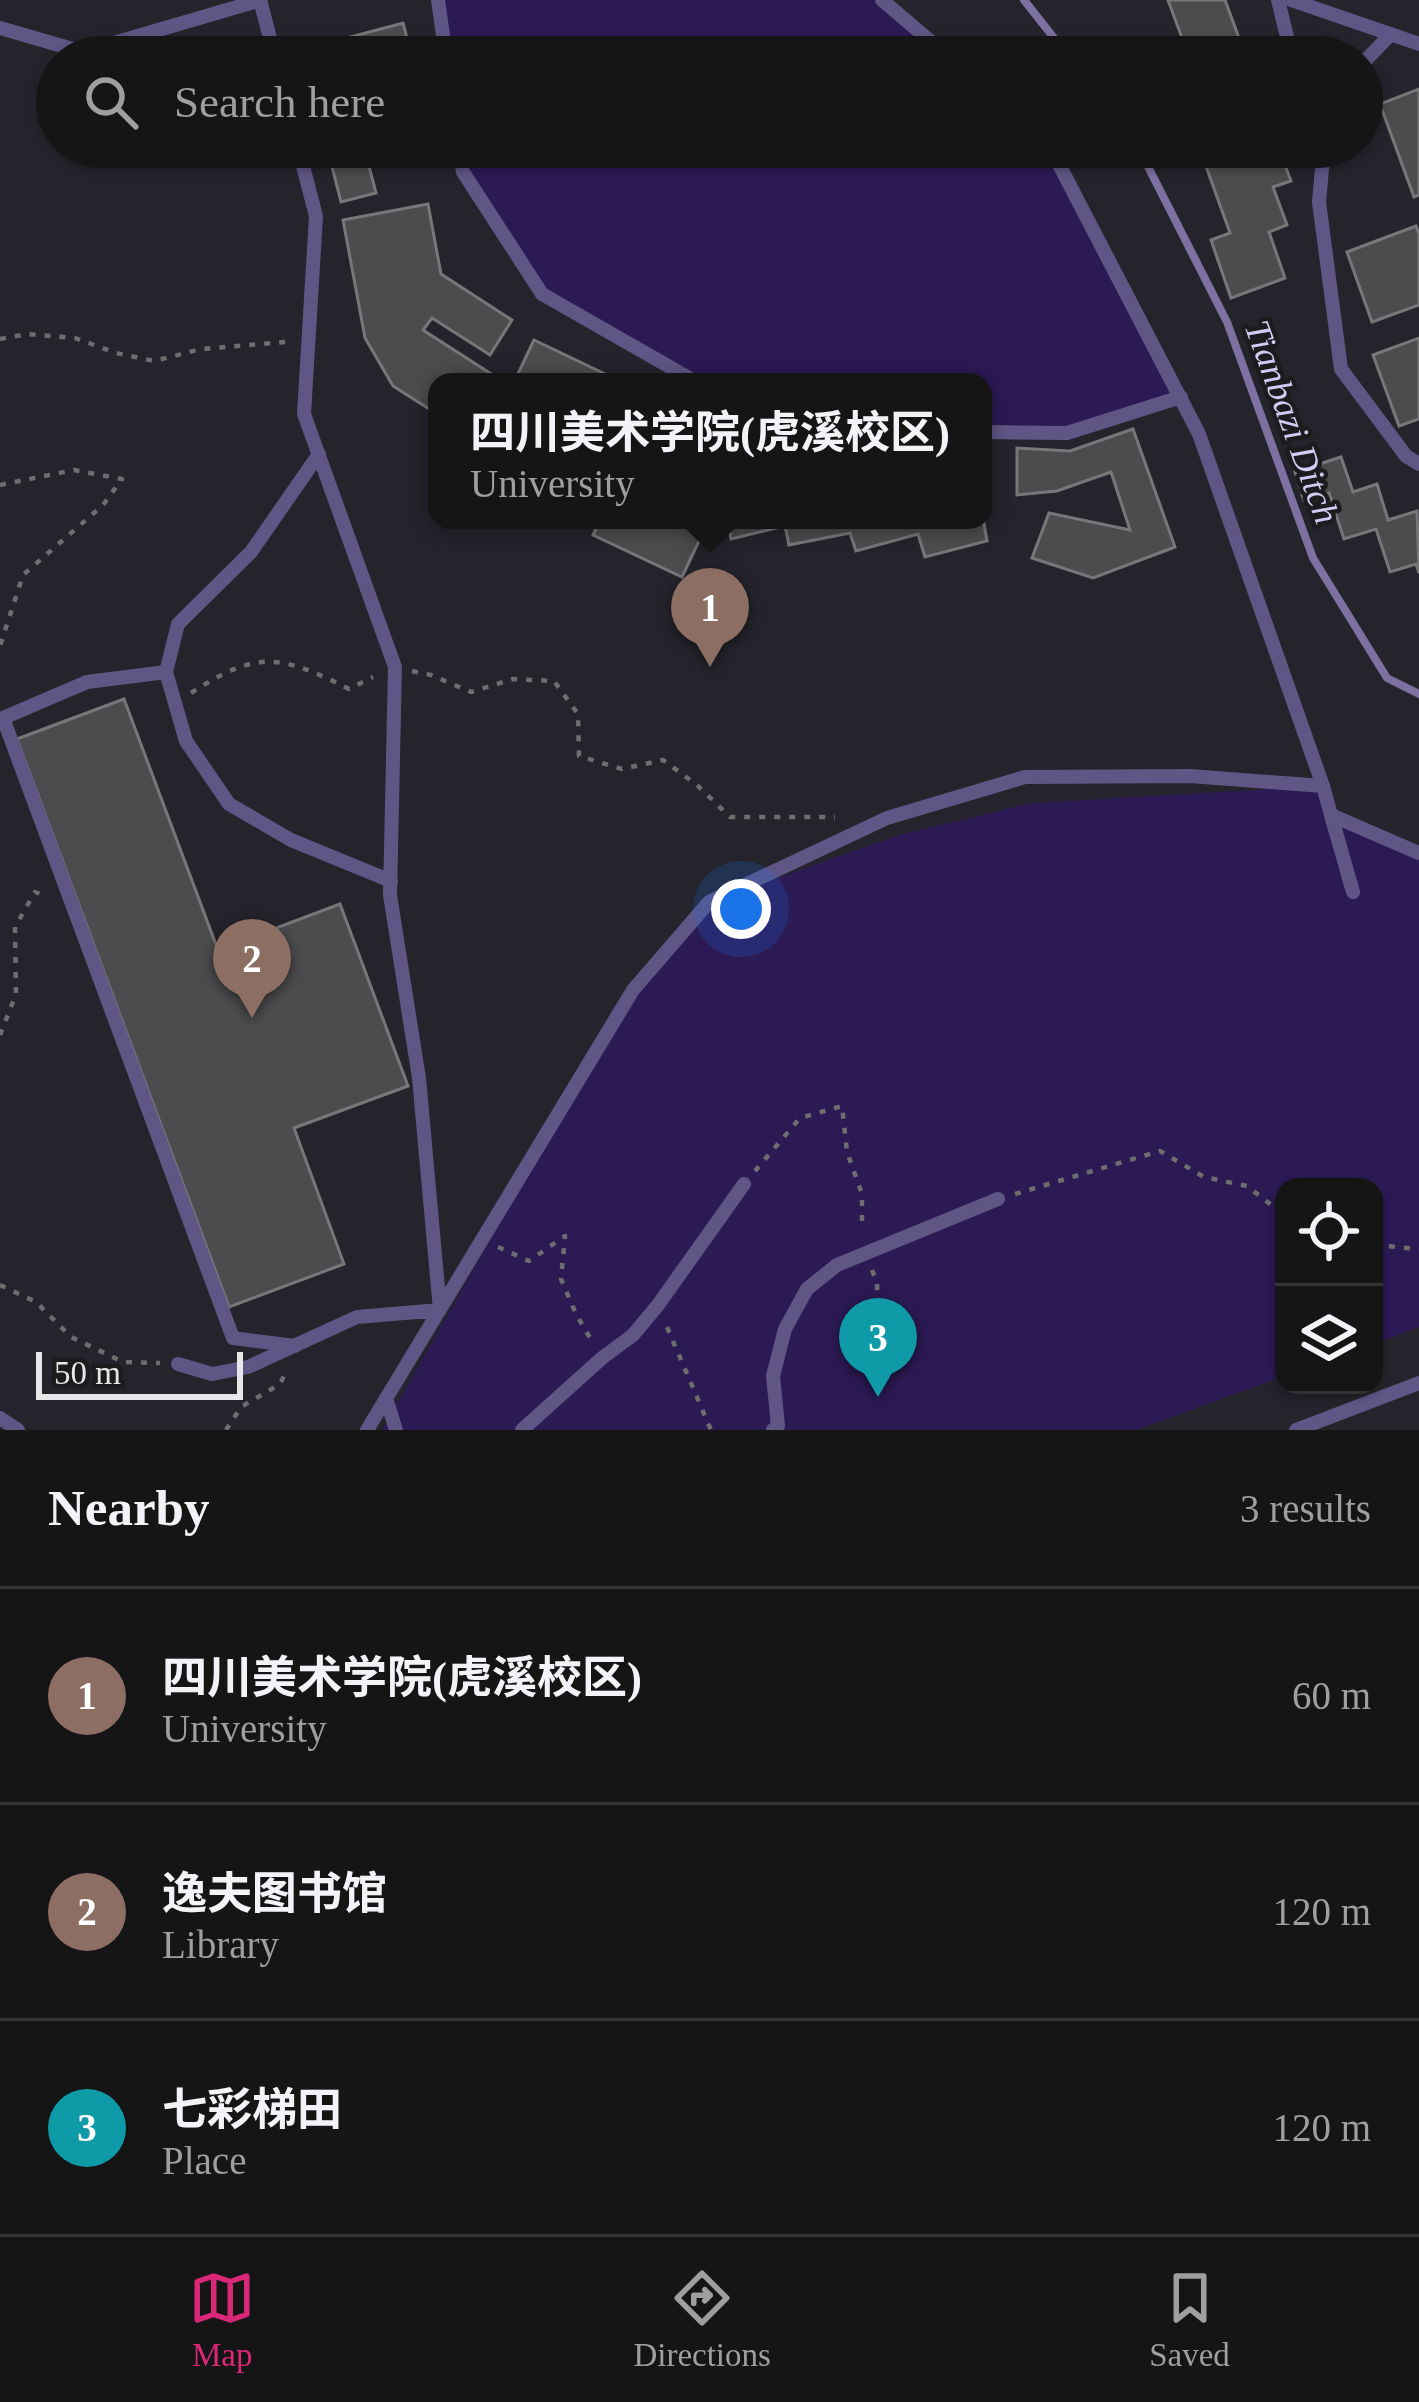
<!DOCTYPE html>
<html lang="en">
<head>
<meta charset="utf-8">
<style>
	body { margin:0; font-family:"Times New Roman","Noto Sans SC",serif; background:#1e1e1f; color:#f1f3f6 }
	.controls { position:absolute; right:36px; bottom:36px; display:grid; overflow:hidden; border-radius:24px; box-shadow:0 3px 9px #0004 }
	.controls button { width:108px; height:108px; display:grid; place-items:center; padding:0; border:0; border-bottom:3px solid #343435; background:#151516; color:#f1f3f6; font:60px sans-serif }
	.scale { position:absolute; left:36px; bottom:30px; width:207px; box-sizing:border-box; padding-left:12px; border:6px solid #e7e7e9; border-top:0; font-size:33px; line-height:42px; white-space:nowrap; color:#e7e7e9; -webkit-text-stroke:9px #1c1c1e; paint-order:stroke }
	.you { position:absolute; left:741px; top:909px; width:42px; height:42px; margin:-30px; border:9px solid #fff; border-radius:50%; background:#1a73e8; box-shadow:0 0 0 18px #1a73e833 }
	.badge { display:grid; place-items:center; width:78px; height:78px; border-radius:50%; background:#db2777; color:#fff; font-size:39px; font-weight:700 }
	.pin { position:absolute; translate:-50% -99px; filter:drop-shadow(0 3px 6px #0008) }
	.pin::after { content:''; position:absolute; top:63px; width:42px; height:36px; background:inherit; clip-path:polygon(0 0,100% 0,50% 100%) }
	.popup { position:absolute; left:428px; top:373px; width:564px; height:156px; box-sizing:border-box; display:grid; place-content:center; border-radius:24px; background:#151516; filter:drop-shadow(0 3px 9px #0005); font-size:39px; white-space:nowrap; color:#9d9fa1 }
	.popup b { font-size:45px; color:#f1f3f6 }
	.popup::after { content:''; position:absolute; left:50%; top:100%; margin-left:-24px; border:24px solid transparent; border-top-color:#151516 }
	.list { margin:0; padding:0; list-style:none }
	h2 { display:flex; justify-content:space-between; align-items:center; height:156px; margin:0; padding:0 48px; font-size:51px }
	h2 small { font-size:39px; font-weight:400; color:#9d9fa1 }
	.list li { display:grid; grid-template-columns:78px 1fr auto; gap:36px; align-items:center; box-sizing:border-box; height:216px; padding:0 48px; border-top:3px solid #343435 }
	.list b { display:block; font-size:45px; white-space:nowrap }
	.list p { margin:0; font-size:39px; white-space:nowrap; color:#9d9fa1 }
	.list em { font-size:39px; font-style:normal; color:#9d9fa1 }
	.icon { flex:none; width:66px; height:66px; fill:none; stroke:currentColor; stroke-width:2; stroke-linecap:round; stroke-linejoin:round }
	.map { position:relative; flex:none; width:1419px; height:1430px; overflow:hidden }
	.search { position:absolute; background:#151516; box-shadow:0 3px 9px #0004; left:36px; right:36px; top:36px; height:132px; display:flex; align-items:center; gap:30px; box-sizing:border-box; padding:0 42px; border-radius:66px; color:#9d9fa1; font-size:45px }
	.sheet { height:804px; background:#151516 }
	nav { display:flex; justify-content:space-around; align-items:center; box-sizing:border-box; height:168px; border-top:3px solid #343435; background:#151516; font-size:33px; color:#9d9fa1 }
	nav a { display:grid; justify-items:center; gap:6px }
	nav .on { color:#db2777 }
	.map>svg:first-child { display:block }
	.built { fill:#25242c; fill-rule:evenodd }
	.green { fill:#2c1a55 }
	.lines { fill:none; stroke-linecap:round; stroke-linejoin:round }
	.stream { stroke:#7d71a2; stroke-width:8 }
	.building { fill:#4c4c4f; stroke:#77777a; stroke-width:3 }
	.path { stroke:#6e6e70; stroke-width:4.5; stroke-dasharray:6 9; stroke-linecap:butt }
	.lane { stroke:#605686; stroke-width:14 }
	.labels { text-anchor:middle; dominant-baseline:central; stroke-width:9; stroke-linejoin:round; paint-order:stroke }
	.water-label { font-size:36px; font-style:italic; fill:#d2cbf4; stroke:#1c1c1e }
</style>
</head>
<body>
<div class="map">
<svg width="1419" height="1430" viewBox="0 0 1419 1430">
	<rect width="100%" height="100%" fill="#1c1c1e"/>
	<!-- built -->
	<path class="built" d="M0,0H1419V1430H0ZM57,57H1362V147H57ZM437,382H983V520H437ZM1284,1187H1374V1385H1284Z"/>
	<!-- green -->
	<path class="green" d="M438,0H882L949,57H446Z
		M459,147H1050L1181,397L1067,433L983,432V382H696L542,294L463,172Z
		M1323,786L1331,815L1419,853V1327L1374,1344V1187H1284V1376L1136,1430H382L624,1006L709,902L899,835L1031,803Z"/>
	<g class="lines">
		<!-- stream -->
		<path class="stream" d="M1024,0L1069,57
			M1138,147L1227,322L1313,558L1387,678L1419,694"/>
	</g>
	<!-- building -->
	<path class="building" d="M1168,0H1225L1246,57H1189Z
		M403,23L412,57H303L301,50Z
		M1419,89V195L1414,197L1380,104Z
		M327,147H364L376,193L341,202Z
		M1278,147L1291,181L1273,187L1287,225L1269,232L1285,278L1231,298L1211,240L1230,233L1202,155L1222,147Z
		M428,204L441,274L512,320L490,355L432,318L423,330L496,377L493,382H437V414L393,386L365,338L343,220Z
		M1416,226L1419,234V305L1372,322L1347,252Z
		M1419,338V419L1399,426L1373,355Z
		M534,340L622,382H514Z
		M1133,429L1175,547L1093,578L1032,558L1049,513L1130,530L1111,472L1057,491L1017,495V448L1070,451Z
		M1341,457L1353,492L1377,484L1388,520L1417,511L1419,573L1416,564L1390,572L1376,529L1344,539L1329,493L1304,501L1295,472Z
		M983,518L987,541L925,557L918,534L856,551L850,533L789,545L785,526L731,539L728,520H860L861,524L879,520H923L924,522L983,520Z
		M600,520H709L682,577L593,535Z
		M124,699L218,950L340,904L408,1086L294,1128L344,1264L229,1307L17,739Z"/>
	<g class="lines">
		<!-- path -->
		<path class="path" d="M0,339L27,334L75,338L116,353L154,361L201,349L286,342
			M0,485L74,470L122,479L103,505L23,575L0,646
			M412,671L431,675L471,692L513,679L554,681L578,714L579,756L622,769L663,760L697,785L730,817H835
			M191,693C257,650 280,654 349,689L373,677
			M0,1035L16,994L15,927L35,892L45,896
			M755,1171L800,1118L842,1106L847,1152L862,1194V1230
			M1015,1194L1160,1151L1204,1177L1247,1186L1284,1215
			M1374,1245L1419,1249
			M498,1247L529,1261L565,1236L561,1279L576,1314L593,1343
			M872,1270L877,1283L878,1321L893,1350
			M0,1285L36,1302L71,1337L123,1362L160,1363
			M667,1327L711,1430
			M226,1430L241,1407L280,1384L285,1374"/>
		<!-- lane -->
		<path class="lane" d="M260,0L275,57
			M438,0L446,57
			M882,0L949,57
			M1278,0L1292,57
			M1291,0L1419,44
			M0,28L83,52L261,0
			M1362,64L1391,34
			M459,147L463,172L542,294L696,382
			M1050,147L1199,434L1323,786L1331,815L1419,853
			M1324,147L1319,202L1341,369L1406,456L1419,464
			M983,432L1067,433L1181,397
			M319,454L251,552L178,624L166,672L186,741L229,804L291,840L391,881
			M166,672L87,682L3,718L233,1338L295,1346
			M1331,815L1353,892
			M178,1364L212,1374L248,1367L357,1317L440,1310L419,1078L390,895L395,667L304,414L316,216L298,147
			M386,1398L396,1430
			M0,1418L18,1430
			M367,1430L633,990L709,902L887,818L1025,777L1190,776L1323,786
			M522,1430L602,1358L633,1335L658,1305L744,1184
			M773,1430L778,1426L773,1376L785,1329L807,1289L837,1265L998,1199
			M1296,1430L1419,1383"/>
	</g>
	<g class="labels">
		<!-- water labels -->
		<g class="water-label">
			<text transform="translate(1292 422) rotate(70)">Tianbazi Ditch</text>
		</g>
	</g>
</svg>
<div class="controls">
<button><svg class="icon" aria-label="locate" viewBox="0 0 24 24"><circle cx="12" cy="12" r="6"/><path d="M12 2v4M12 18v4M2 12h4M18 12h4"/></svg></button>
<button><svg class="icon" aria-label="layers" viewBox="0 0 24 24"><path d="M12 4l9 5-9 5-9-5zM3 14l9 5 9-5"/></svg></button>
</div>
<div class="scale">50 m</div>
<div class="you"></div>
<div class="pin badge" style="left:710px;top:667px;background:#8d6e63">1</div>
<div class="popup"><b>四川美术学院(虎溪校区)</b>University</div>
<div class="pin badge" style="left:252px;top:1018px;background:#8d6e63">2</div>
<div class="pin badge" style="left:878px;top:1397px;background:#0f9aa8">3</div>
<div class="search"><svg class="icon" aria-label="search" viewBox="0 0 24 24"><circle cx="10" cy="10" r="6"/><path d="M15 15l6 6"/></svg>Search here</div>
</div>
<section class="sheet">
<h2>Nearby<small>3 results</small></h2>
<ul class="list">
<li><span class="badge" style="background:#8d6e63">1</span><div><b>四川美术学院(虎溪校区)</b><p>University</p></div><em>60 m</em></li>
<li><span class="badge" style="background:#8d6e63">2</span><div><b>逸夫图书馆</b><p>Library</p></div><em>120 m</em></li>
<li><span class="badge" style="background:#0f9aa8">3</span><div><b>七彩梯田</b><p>Place</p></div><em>120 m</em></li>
</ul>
</section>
<nav>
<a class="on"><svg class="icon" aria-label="map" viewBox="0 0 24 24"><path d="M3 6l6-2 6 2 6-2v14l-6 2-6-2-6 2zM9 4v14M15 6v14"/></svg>Map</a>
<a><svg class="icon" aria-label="directions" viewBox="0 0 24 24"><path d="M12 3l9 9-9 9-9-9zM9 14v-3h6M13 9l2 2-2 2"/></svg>Directions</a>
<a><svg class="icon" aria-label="saved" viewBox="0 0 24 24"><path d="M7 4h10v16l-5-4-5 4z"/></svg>Saved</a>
</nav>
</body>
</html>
